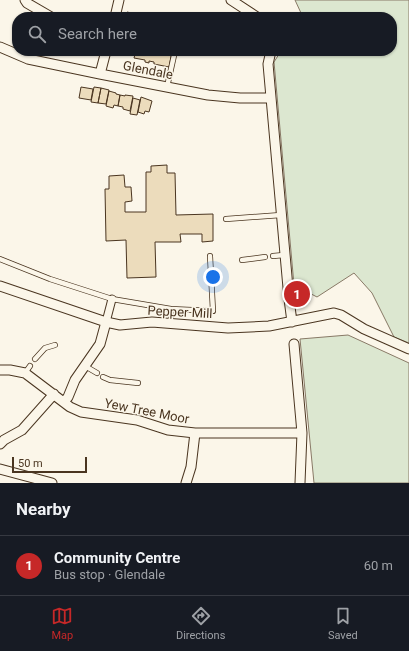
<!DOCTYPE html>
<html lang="en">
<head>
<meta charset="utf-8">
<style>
	body { margin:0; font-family:Roboto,sans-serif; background:#20242c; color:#f1f3f6 }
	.scale { position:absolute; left:12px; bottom:10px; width:75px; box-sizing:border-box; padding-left:4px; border:2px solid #4a3520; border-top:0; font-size:11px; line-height:14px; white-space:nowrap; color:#4a3520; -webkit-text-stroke:3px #fbf6e9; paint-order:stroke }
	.you { position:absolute; left:213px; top:277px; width:14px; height:14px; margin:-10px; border:3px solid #fff; border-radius:50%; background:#1a73e8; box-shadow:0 0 0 6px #1a73e833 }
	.badge { display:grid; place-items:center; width:26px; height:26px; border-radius:50%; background:#c62828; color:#fff; font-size:13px; font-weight:700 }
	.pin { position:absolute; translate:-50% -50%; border:2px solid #fff; box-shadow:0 1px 4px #0006 }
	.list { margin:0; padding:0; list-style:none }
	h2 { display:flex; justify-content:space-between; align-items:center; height:52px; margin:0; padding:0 16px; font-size:17px }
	h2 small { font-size:13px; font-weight:400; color:#9ea1a6 }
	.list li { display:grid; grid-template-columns:26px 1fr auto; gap:12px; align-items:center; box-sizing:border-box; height:60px; padding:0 16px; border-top:1px solid #363941 }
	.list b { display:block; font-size:15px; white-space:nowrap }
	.list p { margin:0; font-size:13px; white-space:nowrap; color:#9ea1a6 }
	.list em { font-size:13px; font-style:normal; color:#9ea1a6 }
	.icon { flex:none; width:22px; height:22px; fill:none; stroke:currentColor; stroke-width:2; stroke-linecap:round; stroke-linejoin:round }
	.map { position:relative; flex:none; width:409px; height:483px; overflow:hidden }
	.search { position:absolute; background:#171b24; box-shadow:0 1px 3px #0004; left:12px; right:12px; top:12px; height:44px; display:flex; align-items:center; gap:10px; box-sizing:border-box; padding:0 14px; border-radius:16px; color:#9ea1a6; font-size:15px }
	.sheet { height:112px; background:#171b24 }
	nav { display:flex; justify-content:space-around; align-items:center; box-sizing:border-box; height:56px; border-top:1px solid #363941; background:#171b24; font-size:11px; color:#9ea1a6 }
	nav a { display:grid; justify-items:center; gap:2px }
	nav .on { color:#c62828 }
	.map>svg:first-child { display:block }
	.green { fill:#dce7d0; stroke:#887966 }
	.building { fill:#ecdcbc; stroke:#4a3520 }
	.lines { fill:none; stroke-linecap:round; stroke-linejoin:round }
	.service-casing { stroke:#4a3520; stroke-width:6 }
	.pedestrian-casing { stroke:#4a3520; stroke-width:9 }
	.minor-casing { stroke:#4a3520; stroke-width:11 }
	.service { stroke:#fbf6e9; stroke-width:4.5 }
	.pedestrian { stroke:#fbf6e9; stroke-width:7 }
	.minor { stroke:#fbf6e9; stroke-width:9 }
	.labels { text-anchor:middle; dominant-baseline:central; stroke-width:3; stroke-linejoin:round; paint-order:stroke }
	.street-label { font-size:13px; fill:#4a3520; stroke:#fbf6e9 }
</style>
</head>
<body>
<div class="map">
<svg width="409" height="483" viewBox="0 0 409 483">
	<rect width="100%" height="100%" fill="#fbf6e9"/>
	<!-- green -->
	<path class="green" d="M295,0H409V343L394,337L372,293L354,273L317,297L294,285L274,62L281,51H392V17H299L301,13Z
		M348,335L409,363V483H314L300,339Z"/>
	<!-- building -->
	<path class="building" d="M127,12L140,15V17H126Z
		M136,51H172L169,67L154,64V62L149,61V63L145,62V60L134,58Z
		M81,87L93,89L91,100L79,98Z
		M94,87L101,88L98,103L91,102Z
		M101,88L109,90L106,104L98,103Z
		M109,91L116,93V94L120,95L118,106L114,105L113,108L106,106Z
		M120,95L125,96V95L133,96L130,111L123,109V107L118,106Z
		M141,97L152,101L149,112L145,111L144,114L138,112Z
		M133,98L140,100L137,115L130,114Z
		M167,165V173H175L176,215L213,214V241L202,242V234H180L181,242H155L156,277L127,278L126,240L106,241L105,189H109V176L124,175L125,187H131L132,201L125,202V212H146V172H151V166Z"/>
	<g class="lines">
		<defs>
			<path id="service" d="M167,87L175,51
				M226,219L281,215
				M273,256L284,255
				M0,259L50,279L112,299L171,309L213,311L210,256
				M242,260L265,257
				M171,309V323
				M35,359L45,348L55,345
				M85,366L97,373
				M25,373L30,366
				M103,377L110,380L138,383"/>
			<path id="pedestrian" d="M106,322L112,299"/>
			<path id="minor" d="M25,0L27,3L51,17
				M231,0L257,17
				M115,17L119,0
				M0,47L28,59L100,74L208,95L240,98H271
				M271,51L268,64L289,299L292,322
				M100,74L106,51
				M0,286L106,322L120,325L152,322L228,328L269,326L334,313L341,315L364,329L409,349
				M294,344L302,433L300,483
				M0,370H10L25,373L70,407L81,412L137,420L168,430L195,433H302
				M64,402L68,397L75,380L100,344L106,322
				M0,444L4,440L22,430L54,394
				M0,469L52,483
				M186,483L191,467L195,433"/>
		</defs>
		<!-- service casing -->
		<use href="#service" class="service-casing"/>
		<!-- pedestrian casing -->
		<use href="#pedestrian" class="pedestrian-casing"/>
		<!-- minor casing -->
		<use href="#minor" class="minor-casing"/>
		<!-- service -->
		<use href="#service" class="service"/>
		<!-- pedestrian -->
		<use href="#pedestrian" class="pedestrian"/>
		<!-- minor -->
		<use href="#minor" class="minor"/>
	</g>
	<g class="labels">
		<!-- street labels -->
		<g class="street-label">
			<text transform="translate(148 70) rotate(11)">Glendale</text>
			<text transform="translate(180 312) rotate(3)">Pepper Mill</text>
			<text transform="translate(147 411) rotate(11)">Yew Tree Moor</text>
		</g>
	</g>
</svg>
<div class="scale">50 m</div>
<div class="you"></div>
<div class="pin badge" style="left:297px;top:294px">1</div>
<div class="search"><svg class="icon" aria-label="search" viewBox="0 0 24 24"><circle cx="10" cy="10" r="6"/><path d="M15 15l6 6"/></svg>Search here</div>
</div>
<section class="sheet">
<h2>Nearby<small></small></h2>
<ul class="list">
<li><span class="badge">1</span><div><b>Community Centre</b><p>Bus stop · Glendale</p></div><em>60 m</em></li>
</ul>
</section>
<nav>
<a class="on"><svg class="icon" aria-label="map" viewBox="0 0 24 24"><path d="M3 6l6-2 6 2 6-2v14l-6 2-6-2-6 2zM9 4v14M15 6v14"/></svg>Map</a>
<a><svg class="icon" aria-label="directions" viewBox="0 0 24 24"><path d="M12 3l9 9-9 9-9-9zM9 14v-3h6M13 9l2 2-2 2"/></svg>Directions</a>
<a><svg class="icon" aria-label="saved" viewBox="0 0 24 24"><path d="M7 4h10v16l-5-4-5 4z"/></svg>Saved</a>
</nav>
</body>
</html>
